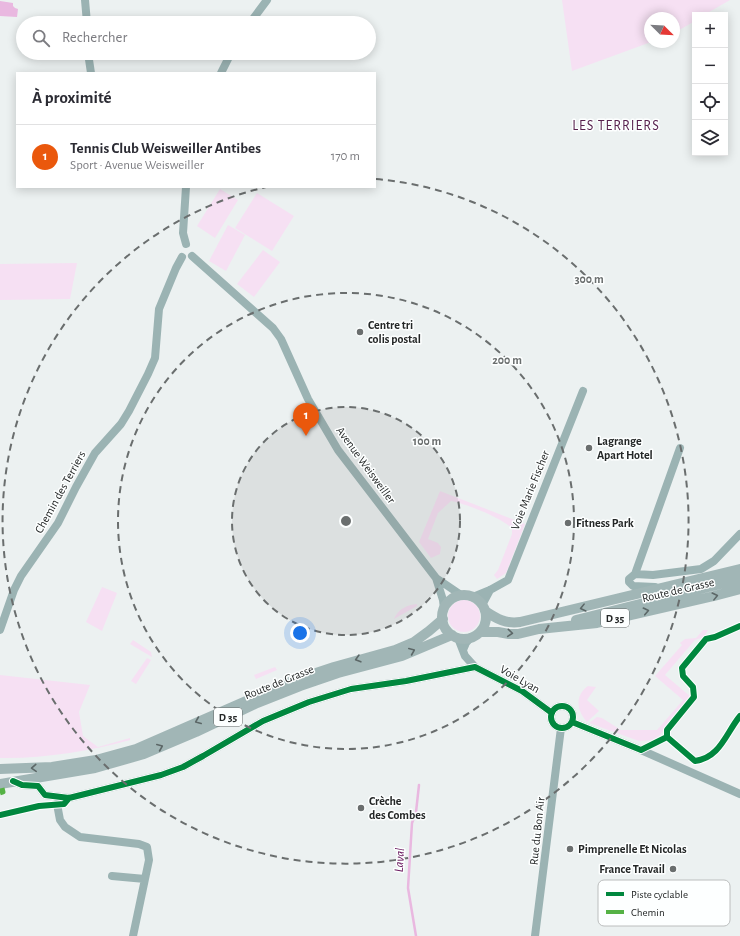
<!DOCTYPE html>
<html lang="fr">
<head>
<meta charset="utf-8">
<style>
	body { margin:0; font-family:"Alegreya Sans",sans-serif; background:#f2f2f3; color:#2b2b33 }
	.controls { position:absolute; right:12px; top:12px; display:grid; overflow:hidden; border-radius:0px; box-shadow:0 2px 10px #0003 }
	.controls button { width:36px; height:36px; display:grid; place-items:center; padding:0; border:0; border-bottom:1px solid #e1e1e2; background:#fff; color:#2b2b33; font:20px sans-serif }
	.compass { position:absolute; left:644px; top:12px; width:36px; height:36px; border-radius:50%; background:#fff; box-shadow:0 2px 10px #0003; rotate:114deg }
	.you { position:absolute; left:300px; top:633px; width:14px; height:14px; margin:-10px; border:3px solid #fff; border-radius:50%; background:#1a73e8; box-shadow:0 0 0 6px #1a73e833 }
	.badge { display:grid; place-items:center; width:26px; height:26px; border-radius:50%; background:#ea580c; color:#fff; font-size:13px; font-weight:700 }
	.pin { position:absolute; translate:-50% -33px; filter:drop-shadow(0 1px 2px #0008) }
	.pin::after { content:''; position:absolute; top:21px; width:14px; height:12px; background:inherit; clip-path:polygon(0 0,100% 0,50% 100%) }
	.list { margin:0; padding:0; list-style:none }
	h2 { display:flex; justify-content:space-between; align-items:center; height:52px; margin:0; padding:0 16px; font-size:17px }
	h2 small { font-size:13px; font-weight:400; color:#7c7c81 }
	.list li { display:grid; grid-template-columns:26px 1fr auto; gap:12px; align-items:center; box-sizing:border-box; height:64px; padding:0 16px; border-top:1px solid #e1e1e2 }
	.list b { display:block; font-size:15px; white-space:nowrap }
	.list p { margin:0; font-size:13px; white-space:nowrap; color:#7c7c81 }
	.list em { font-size:13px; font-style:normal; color:#7c7c81 }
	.icon { flex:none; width:22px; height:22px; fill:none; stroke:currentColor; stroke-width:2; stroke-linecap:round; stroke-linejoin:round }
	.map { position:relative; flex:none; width:740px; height:936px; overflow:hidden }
	.search { position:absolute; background:#fff; box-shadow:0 2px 10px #0003; left:16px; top:16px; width:360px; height:44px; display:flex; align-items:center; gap:10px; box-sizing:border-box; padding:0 14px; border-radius:22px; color:#7c7c81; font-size:15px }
	.panel { position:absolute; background:#fff; box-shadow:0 2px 10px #0003; left:16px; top:72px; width:360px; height:116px; border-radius:0px }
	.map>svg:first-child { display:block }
	.green { fill:#f6e0f3 }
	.water { fill:#e9b8e0 }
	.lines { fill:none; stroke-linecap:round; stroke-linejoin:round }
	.stream { stroke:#e9b8e0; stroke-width:2.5 }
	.minor { stroke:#9bb3b3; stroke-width:8 }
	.major { stroke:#a1b6b6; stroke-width:10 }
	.quiet { stroke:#55b245; stroke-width:5; stroke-dasharray:10 5; stroke-linecap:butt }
	.cycleway-casing { stroke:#fdffff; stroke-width:8 }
	.cycleway { stroke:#00873e; stroke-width:6 }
	.oneway { stroke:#5c6767 }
	.ring { fill:none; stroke:#6a6e6e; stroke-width:2; stroke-dasharray:7 5 }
	.poi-dot { fill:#6a6e6e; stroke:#fdffff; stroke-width:1.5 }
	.labels { text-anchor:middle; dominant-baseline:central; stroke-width:3; stroke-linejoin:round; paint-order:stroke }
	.shield { fill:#fdffff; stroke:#656868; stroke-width:1 }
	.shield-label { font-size:11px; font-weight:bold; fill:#242727 }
	.poi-label { font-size:12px; font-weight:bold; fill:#242727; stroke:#fdffff; text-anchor:start }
	.street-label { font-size:12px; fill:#242727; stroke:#fdffff }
	.water-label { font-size:13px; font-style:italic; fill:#641059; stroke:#fdffff }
	.quarter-label { font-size:14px; letter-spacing:1px; fill:#57214e; stroke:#fdffff }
	.key { fill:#fdffff; stroke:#bcbebe; stroke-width:1 }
	.key-label { font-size:11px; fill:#242727 }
	.centre { fill:#6a6e6e; stroke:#fdffff; stroke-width:2 }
	.ring-label { font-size:12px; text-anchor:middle; font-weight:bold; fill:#6a6e6e; stroke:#fdffff; stroke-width:3; stroke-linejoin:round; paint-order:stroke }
</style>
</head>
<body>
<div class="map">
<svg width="740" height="936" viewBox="0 0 740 936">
	<rect width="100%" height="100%" fill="#ecf1f1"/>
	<!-- green -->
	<path class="green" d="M562,0H730L704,15H695V21L674,33V18H650V42H651L572,71Z
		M220,189L238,200L215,238L197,226Z
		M257,193L294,216L272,251L235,228Z
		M228,225L245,235L226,271L209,261Z
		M263,250L280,262L254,297L237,284Z
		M77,263L70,299L0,300V264Z
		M440,491L525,524L506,573L497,579L494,575L498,570L512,534V528C499,517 467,504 451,501L438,513L428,539L438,543L441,547L440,554L431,558L419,542Z
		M102,587L117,593L102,631L86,622Z
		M448 616a16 16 0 1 1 32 0a16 16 0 1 1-32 0Z
		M417,604V606L394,619C398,609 407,605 417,604Z
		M703,630H708L704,637L695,640L665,675L691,697L659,736L652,740L639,741L589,723L597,717L602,718L621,730H657L683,700L655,676L682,645L680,643L685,639L696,638Z
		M133,640L151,652L152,657L130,644Z
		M147,658L151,660L136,684L131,681Z
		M275,667L277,670L256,679L254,675Z
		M0,675L90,685L79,712L83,736L98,747L130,738V740C91,751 41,759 0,758Z
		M588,686L596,687L587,700L599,711L587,722C577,711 574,696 588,686Z"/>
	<!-- water -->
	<path class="water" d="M0,1L13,3V6L15,8L18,9L17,17L0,16Z"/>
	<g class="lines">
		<!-- stream -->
		<path class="stream" d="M416,936L408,888L412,823L416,812L419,785"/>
		<!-- minor -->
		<path class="minor" d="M85,0L87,23
			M250,23L267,0
			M88,53L91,73
			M221,73L231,53
			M186,187L183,233L186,244
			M192,256L273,328L281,339L308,399L338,450L436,578L461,595
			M635,574L653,575L701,569L714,561L740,534
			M436,578L443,600L444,609
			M655,587L633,586L629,582V579L635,574L680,448
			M473,597L490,590L508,580L583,391
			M482,605L490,590
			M0,630L14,590L21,576L58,523L76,487L95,453L121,424L129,411L148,374L155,358L159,309L176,268L182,257
			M458,638L465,656L475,667L522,691L552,713
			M463,650L466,643L471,637
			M551 717a11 11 0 1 1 22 0a11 11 0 1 1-22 0Z
			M572,722L641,750L740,794
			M15,782L22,785L38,786L45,795L69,798L161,775L183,767L203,756L263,721L309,702L351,689L406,681L475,667
			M57,804L60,820L65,827L80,837L139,844L147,847L149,860L133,936
			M112,876L145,879
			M535,936L561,728"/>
		<!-- major -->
		<path class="major" d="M442 617a22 22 0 1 1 44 0a22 22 0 1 1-44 0Z
			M485,611C497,619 506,624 520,622L740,569
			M576,620L740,579
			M480,632H498L509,634H518L539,629L597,623L714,596L740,589
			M0,769L52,767L96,760L136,749L292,681L334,667L395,650L414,642L429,631L443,619
			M0,784L95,768L144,754L196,732L257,703L300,686L338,673L402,656L452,635"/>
		<!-- quiet -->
		<path class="quiet" d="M0,793L3,792L2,788"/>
		<defs>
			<path id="cycleway" d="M740,626L715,637L706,639L682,668L683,676L693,687L694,697L667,730V737L695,761C720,758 726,733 740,716
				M551 717a11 11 0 1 1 22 0a11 11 0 1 1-22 0Z
				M572,722L641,750L667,737
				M13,781L22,785L38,786L45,795L69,798L161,775L183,767L203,756L263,721L309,702L351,689L406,681L475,667L522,691L552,713
				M0,815L39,806L64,804L69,798"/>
		</defs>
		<!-- cycleway casing -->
		<use href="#cycleway" class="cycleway-casing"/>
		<!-- cycleway -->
		<use href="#cycleway" class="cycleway"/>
	</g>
	<!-- one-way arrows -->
	<defs><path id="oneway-chevron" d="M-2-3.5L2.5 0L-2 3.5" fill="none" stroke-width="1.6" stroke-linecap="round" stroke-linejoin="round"/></defs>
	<g class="oneway">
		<use href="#oneway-chevron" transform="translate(715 596) rotate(-14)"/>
		<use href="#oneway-chevron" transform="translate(583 608) rotate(166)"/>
		<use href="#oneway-chevron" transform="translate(646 611) rotate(-12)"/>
		<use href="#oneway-chevron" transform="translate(510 633) rotate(5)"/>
		<use href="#oneway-chevron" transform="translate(412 651) rotate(-23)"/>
		<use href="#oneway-chevron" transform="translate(358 659) rotate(164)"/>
		<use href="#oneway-chevron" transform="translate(198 721) rotate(157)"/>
		<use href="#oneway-chevron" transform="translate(160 747) rotate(-23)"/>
		<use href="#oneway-chevron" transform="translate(34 768) rotate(177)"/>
	</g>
	<!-- distance rings -->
	<circle cx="346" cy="521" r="114" fill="#6a6e6e" fill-opacity=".12"/>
	<g class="ring">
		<circle cx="346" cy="521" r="114"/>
		<circle cx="346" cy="521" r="228"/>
		<path d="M376 179A343 343 0 1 1 266 187"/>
	</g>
	<!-- markers -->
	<g class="poi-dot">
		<circle cx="360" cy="332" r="4"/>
		<circle cx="589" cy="448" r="4"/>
		<circle cx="568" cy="523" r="4"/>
		<circle cx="361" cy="808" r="4"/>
		<circle cx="570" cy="849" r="4"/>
		<circle cx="673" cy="869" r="4"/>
	</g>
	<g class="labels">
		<!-- shield labels -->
		<g class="shield">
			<rect x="601" y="609" width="28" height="18" rx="3"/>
			<rect x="214" y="708" width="28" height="18" rx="3"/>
		</g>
		<g class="shield-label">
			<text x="615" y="618">D 35</text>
			<text x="228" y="717">D 35</text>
		</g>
		<!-- poi labels -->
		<g class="poi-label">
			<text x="368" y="325">Centre tri<tspan x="368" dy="14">colis postal</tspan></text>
			<text x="597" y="441">Lagrange<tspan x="597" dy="14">Apart Hotel</tspan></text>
			<text x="576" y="523">Fitness Park</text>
			<text x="369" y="801">Crèche<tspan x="369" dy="14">des Combes</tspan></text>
			<text x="578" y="849">Pimprenelle Et Nicolas</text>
			<text x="665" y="869" text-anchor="end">France Travail</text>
		</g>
		<!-- street labels -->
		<g class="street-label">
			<text transform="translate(366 465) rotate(54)">Avenue Weisweiller</text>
			<text transform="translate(530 490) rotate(-68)">Voie Marie Fischer</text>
			<text transform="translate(60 492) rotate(-61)">Chemin des Terriers</text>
			<text transform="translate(678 590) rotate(-13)">Route de Grasse</text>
			<text transform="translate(520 679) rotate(30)">Voie Lyan</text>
			<text transform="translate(279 682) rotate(-22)">Route de Grasse</text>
			<text transform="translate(537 831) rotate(-84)">Rue du Bon Air</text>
		</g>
		<!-- water labels -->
		<g class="water-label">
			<text transform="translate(400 860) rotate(-87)">Laval</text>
		</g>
		<!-- quarter labels -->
		<g class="quarter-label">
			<text x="616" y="126">LES TERRIERS</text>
		</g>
	</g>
	<!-- legend -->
	<rect x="598" y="880" width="132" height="46" rx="6" class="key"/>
	<rect x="606" y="892" width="18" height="4" fill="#00873e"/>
	<rect x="606" y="910" width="18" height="4" fill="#55b245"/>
	<g class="key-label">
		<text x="631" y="898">Piste cyclable</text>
		<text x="631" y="916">Chemin</text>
	</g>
	<circle cx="346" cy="521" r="6" class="centre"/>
	<g class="ring-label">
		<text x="589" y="283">300 m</text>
		<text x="507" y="364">200 m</text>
		<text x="427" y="445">100 m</text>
	</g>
</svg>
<div class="controls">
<button>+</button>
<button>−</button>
<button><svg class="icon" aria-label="locate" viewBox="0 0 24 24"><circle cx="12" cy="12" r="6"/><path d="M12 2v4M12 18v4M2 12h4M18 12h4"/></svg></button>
<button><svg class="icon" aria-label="layers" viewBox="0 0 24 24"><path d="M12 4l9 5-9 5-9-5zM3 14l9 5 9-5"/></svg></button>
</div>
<svg class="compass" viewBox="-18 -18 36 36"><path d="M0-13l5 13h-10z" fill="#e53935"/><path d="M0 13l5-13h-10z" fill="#7c7c81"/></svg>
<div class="you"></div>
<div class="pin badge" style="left:306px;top:436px">1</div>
<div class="search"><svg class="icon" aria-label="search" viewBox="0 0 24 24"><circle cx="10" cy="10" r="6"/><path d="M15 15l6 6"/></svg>Rechercher</div>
<section class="panel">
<h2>À proximité<small></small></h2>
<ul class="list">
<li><span class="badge">1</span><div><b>Tennis Club Weisweiller Antibes</b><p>Sport · Avenue Weisweiller</p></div><em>170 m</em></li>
</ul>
</section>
</div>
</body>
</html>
